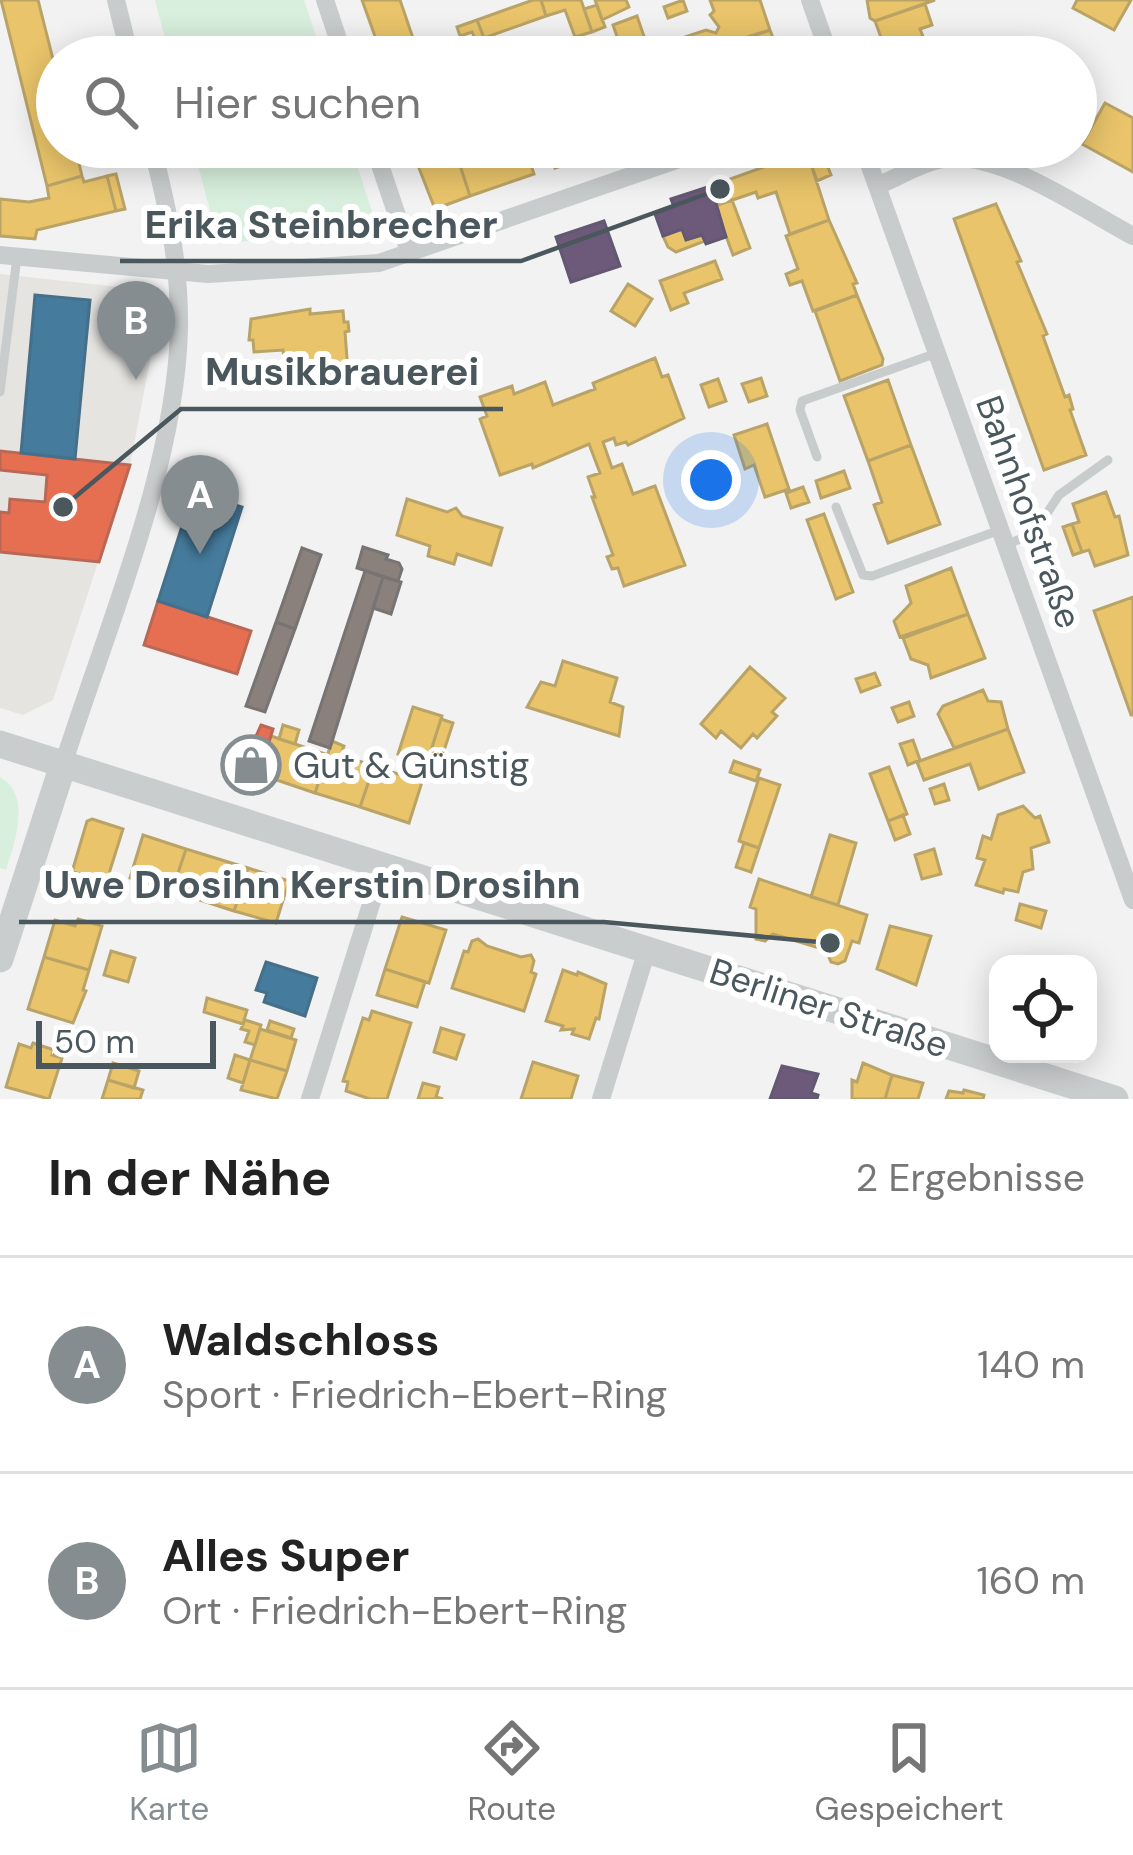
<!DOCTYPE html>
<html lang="de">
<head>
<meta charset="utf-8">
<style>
	body { margin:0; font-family:"DM Sans",sans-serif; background:#f2f2f2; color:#222 }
	.controls { position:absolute; right:36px; bottom:36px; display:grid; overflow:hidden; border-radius:24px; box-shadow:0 6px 30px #0003 }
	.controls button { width:108px; height:108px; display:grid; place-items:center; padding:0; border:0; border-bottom:3px solid #e0e0e0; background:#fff; color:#222; font:60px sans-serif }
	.scale { position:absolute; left:36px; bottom:30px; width:180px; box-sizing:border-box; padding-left:12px; border:6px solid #4a575d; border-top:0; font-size:33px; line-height:42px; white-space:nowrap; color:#4a575d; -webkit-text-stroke:9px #fff; paint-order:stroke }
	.you { position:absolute; left:711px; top:480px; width:42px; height:42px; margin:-30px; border:9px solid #fff; border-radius:50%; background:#1a73e8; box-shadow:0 0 0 18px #1a73e833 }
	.badge { display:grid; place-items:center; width:78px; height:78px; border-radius:50%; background:#858d91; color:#fff; font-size:39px; font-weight:700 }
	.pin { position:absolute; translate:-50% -99px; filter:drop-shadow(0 3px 6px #0008) }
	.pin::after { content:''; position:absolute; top:63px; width:42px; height:36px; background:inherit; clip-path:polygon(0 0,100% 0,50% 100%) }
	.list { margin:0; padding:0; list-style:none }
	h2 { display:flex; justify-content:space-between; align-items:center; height:156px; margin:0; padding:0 48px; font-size:51px }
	h2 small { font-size:39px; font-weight:400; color:#767676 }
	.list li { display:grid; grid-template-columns:78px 1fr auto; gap:36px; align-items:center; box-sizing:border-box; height:216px; padding:0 48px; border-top:3px solid #e0e0e0 }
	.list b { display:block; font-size:45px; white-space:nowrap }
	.list p { margin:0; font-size:39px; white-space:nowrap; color:#767676 }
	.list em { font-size:39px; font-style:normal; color:#767676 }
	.icon { flex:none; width:66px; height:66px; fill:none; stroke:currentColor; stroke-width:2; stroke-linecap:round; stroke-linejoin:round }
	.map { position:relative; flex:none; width:1133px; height:1099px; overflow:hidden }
	.search { position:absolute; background:#fff; box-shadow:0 6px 30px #0003; left:36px; right:36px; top:36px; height:132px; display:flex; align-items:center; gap:30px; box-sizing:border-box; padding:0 42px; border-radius:66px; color:#767676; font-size:45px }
	.sheet { height:588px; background:#fff }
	nav { display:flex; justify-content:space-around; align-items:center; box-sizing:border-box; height:168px; border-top:3px solid #e0e0e0; background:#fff; font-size:33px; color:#767676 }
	nav a { display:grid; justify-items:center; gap:6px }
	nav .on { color:#858d91 }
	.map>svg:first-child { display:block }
	.commercial { fill:#e6e4e1 }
	.green { fill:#d8efdd }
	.homes { fill:#e9c46a; stroke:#b9a366; stroke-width:3 }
	.shops { fill:#e76f51; stroke:#b86855; stroke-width:3 }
	.offices { fill:#6d597a; stroke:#625871; stroke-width:3 }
	.public { fill:#457b9d; stroke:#46708a; stroke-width:3 }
	.industry { fill:#8a817c; stroke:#777473; stroke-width:3 }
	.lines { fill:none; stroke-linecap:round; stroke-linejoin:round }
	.lane { stroke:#c9cccd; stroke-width:9 }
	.street { stroke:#c9cccd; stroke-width:18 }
	.secondary { stroke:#cacdce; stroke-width:27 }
	.labels { text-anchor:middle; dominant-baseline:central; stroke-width:12; stroke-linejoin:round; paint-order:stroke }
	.street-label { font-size:36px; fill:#4a575d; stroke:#fff }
	.poi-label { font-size:36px; fill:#4a575d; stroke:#fff; text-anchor:start }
	.leader { fill:none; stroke:#4a575d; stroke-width:4.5 }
	.callout-dot { fill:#4a575d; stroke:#fff; stroke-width:4.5 }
	.callout-label { font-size:39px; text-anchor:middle; font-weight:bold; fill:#4a575d; stroke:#fff; stroke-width:12; stroke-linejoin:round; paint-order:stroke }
</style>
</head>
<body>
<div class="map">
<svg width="1133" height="1099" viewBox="0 0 1133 1099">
	<rect width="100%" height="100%" fill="#f2f2f2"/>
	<!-- commercial -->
	<path class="commercial" d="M0,274L138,289L150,310L153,326V345L130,465L53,700L23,715L0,708Z"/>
	<!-- green -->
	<path class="green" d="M155,0H304L323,57H170Z
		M193,147H351L377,227L219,244Z
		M0,777C32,795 15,842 6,870L0,868Z"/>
	<!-- homes -->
	<path class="homes" d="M1,0H38L57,75V147H75L82,176L47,186Z
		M362,0H400L414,41L381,53Z
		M533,0H541L546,16L484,38L477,20Z
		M541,0H581L592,32L575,37L565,10L546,16Z
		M595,0H626L629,7L602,20Z
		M683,0L687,11L668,18L664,7Z
		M710,0H760L770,30L682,57L676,40L706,30L716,33L719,27L710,15L714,11Z
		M867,0H935L875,21L870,18Z
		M1077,0H1131L1114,30L1073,8Z
		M925,4L932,25L920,29L926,44L919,47L921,51L914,57H888L875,21Z
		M597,5L605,27L592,32L584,9Z
		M637,16L651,57H624L613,25Z
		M477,20L484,38L476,41L472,32L460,36L457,27Z
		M770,30L780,57H736L731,44Z
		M422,39L433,57H383L381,53Z
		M1105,103L1133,118V172L1082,144Z
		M445,147H460L461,151L456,153L470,196L435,209L415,158Z
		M473,147H525L534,174L470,196L456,153Z
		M525,147H579L584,158L555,168L550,155L544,162L530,161Z
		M820,147L831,175L817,181L808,155L792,157L789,148Z
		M800,154L808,155L829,220L790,234L776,192L758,198L756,192L715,206L711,186Z
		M116,174L125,209L116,211L107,176Z
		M82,176L84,182L107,176L116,211L37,230L35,239L0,236V199L29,202L49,198L47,186Z
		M732,200L750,248L733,255L715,206Z
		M996,204L1021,261L1017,262L1047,334L1043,336L1065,397L1069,395L1073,409L1070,410L1086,455L1044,470L954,219Z
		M829,220L857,283L853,284L857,295L813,311L802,281L790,285L786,274L798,269L786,236Z
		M682,229L686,240L702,235L705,241L676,252L668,247L663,236Z
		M715,261L722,279L684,293L688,303L671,310L660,281Z
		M628,284L652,299L635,326L611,311Z
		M857,295L883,359L882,365L840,381L815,311Z
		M310,309V314L343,311L344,322H348L349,331L345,332L348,371L286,381L283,350L254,352L253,340H249L251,319Z
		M655,358L662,377L668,375L684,418L628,445L626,442L616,445L614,438L603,442L612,468L622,464L633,494L655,486L685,565L624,586L618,568L612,569L607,557L613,555L592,497H595L588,477L600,473L589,444L533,468L532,464L500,475L480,419L487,416L480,397L512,386L514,394L545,382L553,405L595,389L593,383Z
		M761,378L767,396L749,402L742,384Z
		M718,379L726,401L709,407L701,385Z
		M888,380L911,445L868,461L844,396Z
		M767,424L789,489L765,497L754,465L745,469L734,435Z
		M911,445L940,524L888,543L874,505L882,502L868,461Z
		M844,471L850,488L821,498L816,481Z
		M803,487L809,502L791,508L786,493Z
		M1106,492L1115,517L1119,516L1128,555L1095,566L1089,550L1082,552L1072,524L1079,522L1073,504Z
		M407,499L447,512L456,508L462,516L502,528L491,565L457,554L454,564L428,556L430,546L397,535Z
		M824,514L853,592L836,599L807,520Z
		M1072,524L1082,552L1073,555L1063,527Z
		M951,568L968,614L900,637L894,621L911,603L906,586Z
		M1133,597V715H1131L1094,611Z
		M968,614L985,658L931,678L928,665L911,659L903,638Z
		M563,661L617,678L610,702L623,707L619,736L527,707L541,682L555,686Z
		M750,667L785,698L772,712L777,716L757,738L753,734L741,748L721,731L716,738L701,724Z
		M875,673L880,685L861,692L856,679Z
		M983,690L988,701L1001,702L1008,729L954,748L938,714L943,706Z
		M909,702L914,716L898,722L892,708Z
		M413,707L442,716L427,763L398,754Z
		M441,719L453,723L437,772L425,769Z
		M283,725L299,730L295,744L279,739Z
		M1008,729L1024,772L979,789L970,764L924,780L917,762Z
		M271,736L328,755L315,793L259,774Z
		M913,740L920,760L908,765L900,744Z
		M332,741L344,746L341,755L374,766L360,807L315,793Z
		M734,761L760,770L756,781L730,772Z
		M374,766L422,782L409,823L360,807Z
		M889,767L907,814L888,821L870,774Z
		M759,778L780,785L759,848L739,841Z
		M944,784L949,800L935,804L930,789Z
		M1023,806L1035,818L1040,816L1049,842L1031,848L1033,869L1023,872L1018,892L1004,889L1003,893L976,885L985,860L977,858L983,836L991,839L998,815Z
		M903,815L910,834L895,840L888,821Z
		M92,819L123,829L107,880L72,872L87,821Z
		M143,835L186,849L172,891L130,878Z
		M830,835L856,843L838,905L811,897Z
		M744,843L759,848L751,872L736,867Z
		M186,849L248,868L234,911L172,891Z
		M934,849L941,874L922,879L915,855Z
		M248,868L289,881L276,923L234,911Z
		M759,879L867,915L859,943L852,941L845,961L838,964L831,962L826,950L773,934L765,941L756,939V909L750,907Z
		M1020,904L1046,911L1041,928L1016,920Z
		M402,917L446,930L429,983L385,969Z
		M78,919L102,926L89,970L44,957L55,920L75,926Z
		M890,926L931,936L916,985L877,969Z
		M478,939L487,946L521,957L531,955L534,961L531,972L536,974L524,1011L452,988L464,951L468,952L472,941Z
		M111,951L135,958L128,982L104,975Z
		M44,957L89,970L83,990L86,991L73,1023L28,1009Z
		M385,969L425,982L417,1007L377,995Z
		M563,970L577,975L578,972L606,984L599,1019L596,1018L589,1039L572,1034L574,1029L561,1030L563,1026L546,1021Z
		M207,998L247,1010L243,1024L204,1012Z
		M372,1011L411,1023L387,1099H370L346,1091L348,1082L343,1081L363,1018L369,1020Z
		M245,1020L261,1025L255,1045L245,1042L249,1031L241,1029Z
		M270,1021L294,1029L291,1038L267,1030Z
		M441,1028L464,1035L456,1059L434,1052Z
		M260,1029L296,1040L287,1071L250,1060Z
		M33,1043L54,1050L52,1055L62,1058L49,1099L6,1087L19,1044L31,1048Z
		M235,1055L250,1060L243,1083L228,1078Z
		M250,1060L287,1071L277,1099L241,1090Z
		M533,1062L578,1076L571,1099H521Z
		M113,1063L139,1071L134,1088L108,1080Z
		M863,1063L892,1075L885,1099H852V1080L857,1082Z
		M892,1075L923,1083L918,1099H885Z
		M108,1080L143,1090L140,1099H102Z
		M423,1083L439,1087L436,1097L443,1099H418Z
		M964,1090L984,1095L983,1099H946L949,1091L963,1093Z"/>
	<!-- shops -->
	<path class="shops" d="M0,451L130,465L99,562L0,552V512L9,513L10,499L45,502L47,475L0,470Z
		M158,601L251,631L237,674L144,645Z
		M261,725L273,729L259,774L264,776L260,781L244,776L241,770Z"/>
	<!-- offices -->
	<path class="offices" d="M711,186L726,237L706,244L702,235L686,240L682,229L663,236L655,214L674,207L671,199Z
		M604,221L620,266L571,282L556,237Z
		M782,1066L818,1074L811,1093L818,1095L817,1099H770Z"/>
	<!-- public -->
	<path class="public" d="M35,295L90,300L75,459L21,453Z
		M193,492L206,496L218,492L228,503L242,507L207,617L158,601Z
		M266,962L317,978L305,1016L264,1002L267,993L256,990Z"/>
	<!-- industry -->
	<path class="industry" d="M363,547L388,555L386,559L399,563L402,569L398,581L357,568Z
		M302,548L321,555L295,629L276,622Z
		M365,571L383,577L330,748L309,741Z
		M383,577L401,582L391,614L373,608Z
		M276,622L295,629L265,712L246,706Z"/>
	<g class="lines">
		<!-- lane -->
		<path class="lane" d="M0,392L17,257
			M817,457L800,410L802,401L937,353
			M836,507L863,575L872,576L1000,530
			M1006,545L1034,533L1059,495L1108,460"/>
		<!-- street -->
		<path class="street" d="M116,0L130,57
			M325,0L344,57
			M810,0L830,57
			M374,147L410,254
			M863,147L1133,900
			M877,186C899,177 926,160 949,158C1005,154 1084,210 1133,236
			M0,255L208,274L379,263L714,147
			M63,765C105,632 176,468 179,329C180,266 168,208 152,147
			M310,1099L383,866
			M601,1099L647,950"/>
		<!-- secondary -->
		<path class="secondary" d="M0,744L1115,1099
			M0,959L63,765"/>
	</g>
	<!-- icons -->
	<defs>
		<symbol id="shop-ring" viewBox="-11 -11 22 22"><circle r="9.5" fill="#fff" stroke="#858d91" stroke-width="1.5"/><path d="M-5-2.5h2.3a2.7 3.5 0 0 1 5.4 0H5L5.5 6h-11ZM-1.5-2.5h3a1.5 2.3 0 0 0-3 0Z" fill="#858d91"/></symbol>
	</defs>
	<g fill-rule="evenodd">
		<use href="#shop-ring" x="218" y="732" width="66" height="66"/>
	</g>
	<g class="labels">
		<!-- street labels -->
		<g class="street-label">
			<text transform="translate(1029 512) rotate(70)">Bahnhofstraße</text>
			<text transform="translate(829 1008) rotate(18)">Berliner Straße</text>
		</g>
		<!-- poi labels -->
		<g class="poi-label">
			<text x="293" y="765">Gut &amp; Günstig</text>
		</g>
	</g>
	<!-- callouts -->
	<path class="leader" d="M720 189L521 261H120M63 507L181 409H503M830 943L604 922H19"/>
	<g class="callout-dot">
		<circle cx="720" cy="189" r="12"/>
		<circle cx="63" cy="507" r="12"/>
		<circle cx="830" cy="943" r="12"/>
	</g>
	<g class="callout-label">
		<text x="321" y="238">Erika Steinbrecher</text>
		<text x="342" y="385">Musikbrauerei</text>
		<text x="312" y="898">Uwe Drosihn Kerstin Drosihn</text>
	</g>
</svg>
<div class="controls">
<button><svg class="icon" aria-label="locate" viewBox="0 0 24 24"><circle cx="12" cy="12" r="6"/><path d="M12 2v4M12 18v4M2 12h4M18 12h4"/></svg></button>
</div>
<div class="scale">50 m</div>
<div class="you"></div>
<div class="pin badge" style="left:200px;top:554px">A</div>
<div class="pin badge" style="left:136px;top:380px">B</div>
<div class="search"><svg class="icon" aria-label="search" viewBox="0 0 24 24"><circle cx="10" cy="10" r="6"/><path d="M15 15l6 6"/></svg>Hier suchen</div>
</div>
<section class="sheet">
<h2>In der Nähe<small>2 Ergebnisse</small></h2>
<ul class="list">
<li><span class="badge">A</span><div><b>Waldschloss</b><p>Sport · Friedrich-Ebert-Ring</p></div><em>140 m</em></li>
<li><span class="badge">B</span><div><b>Alles Super</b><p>Ort · Friedrich-Ebert-Ring</p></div><em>160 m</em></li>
</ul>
</section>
<nav>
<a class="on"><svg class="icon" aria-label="map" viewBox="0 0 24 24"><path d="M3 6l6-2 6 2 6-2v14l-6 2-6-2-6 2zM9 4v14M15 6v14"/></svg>Karte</a>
<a><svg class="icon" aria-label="directions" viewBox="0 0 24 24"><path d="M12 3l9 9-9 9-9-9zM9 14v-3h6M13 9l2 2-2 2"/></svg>Route</a>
<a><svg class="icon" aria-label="saved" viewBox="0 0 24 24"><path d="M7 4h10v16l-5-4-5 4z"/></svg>Gespeichert</a>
</nav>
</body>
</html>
